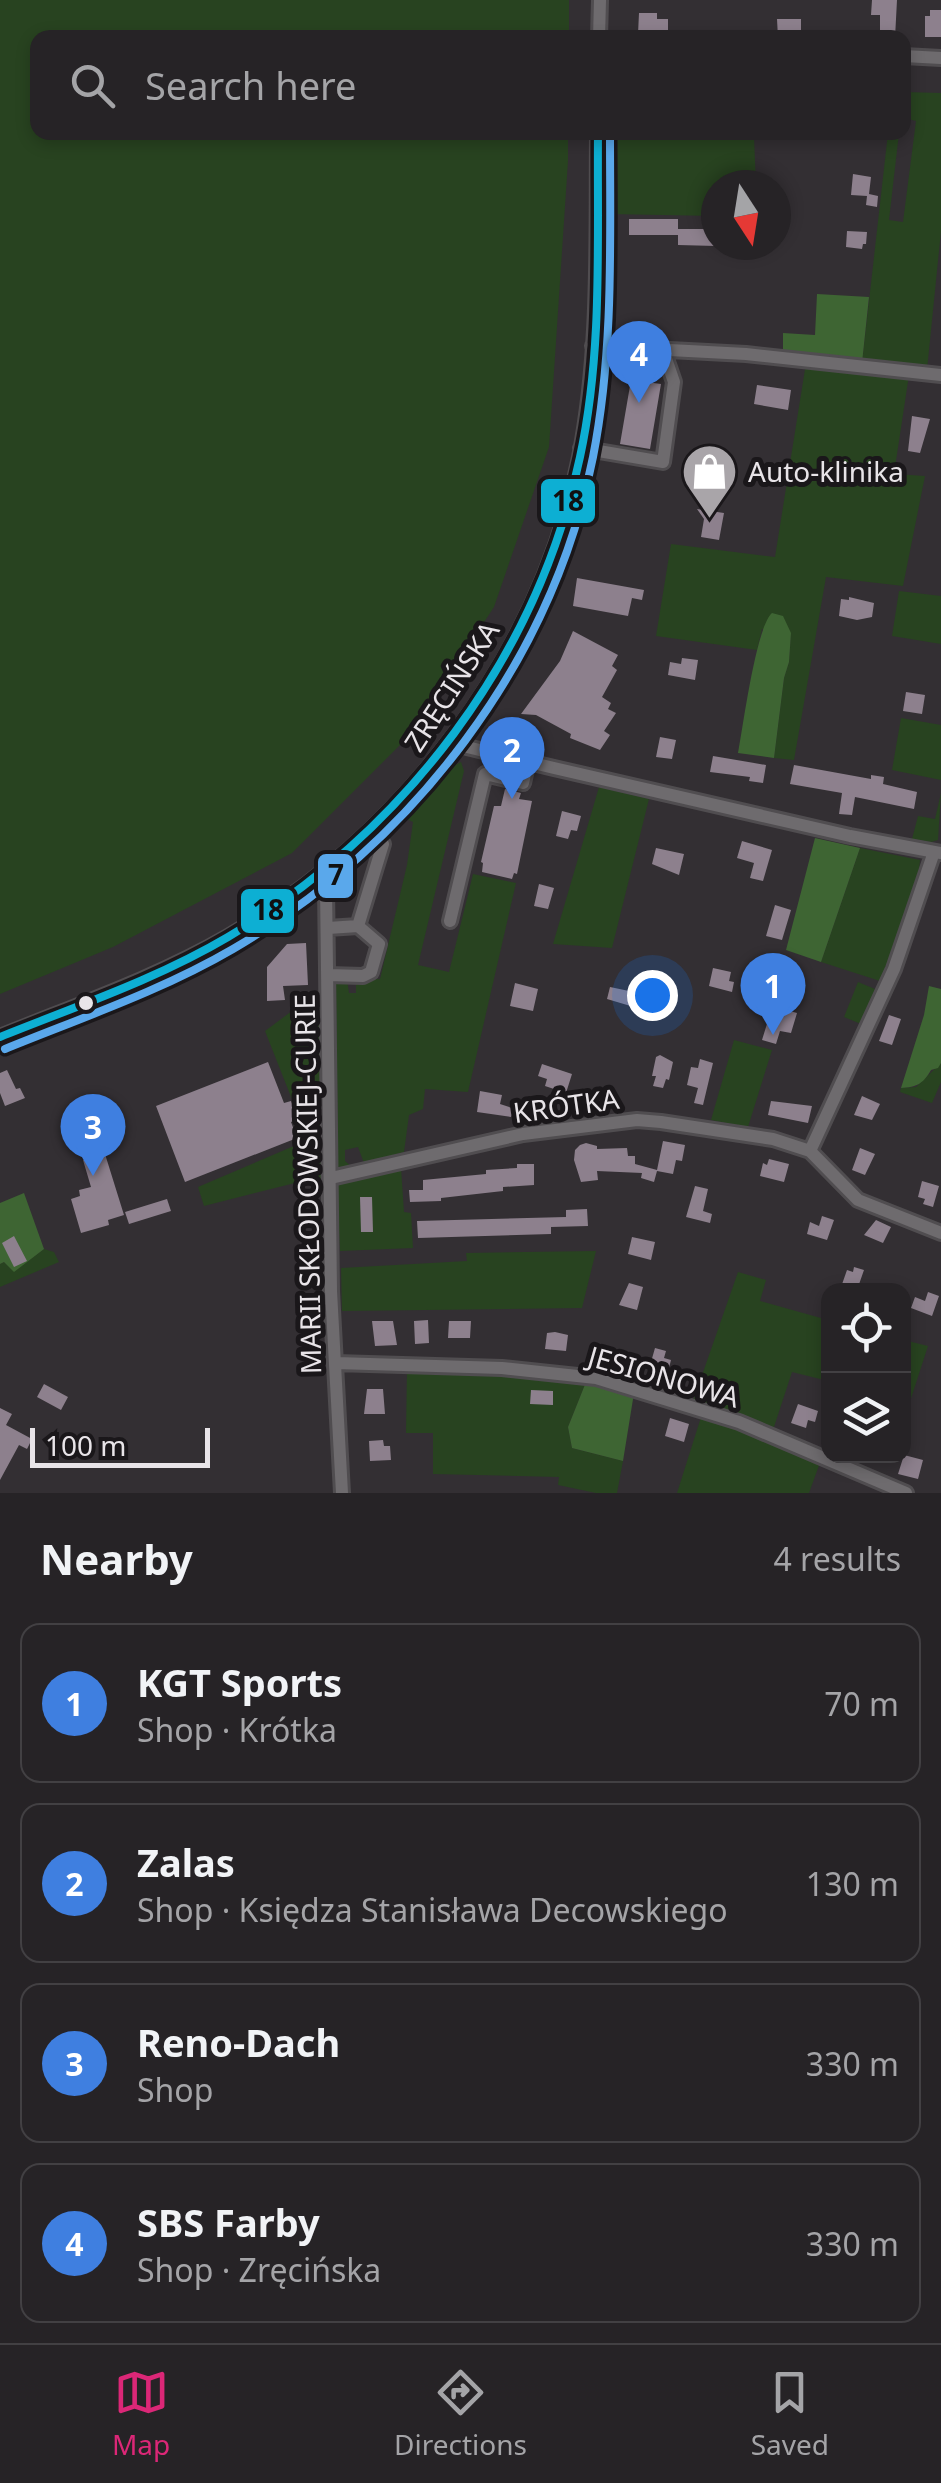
<!DOCTYPE html>
<html lang="en">
<head>
<meta charset="utf-8">
<style>
	body { margin:0; font-family:"Noto Sans",sans-serif; background:#2e2b2e; color:#f1f3f6 }
	.controls { position:absolute; right:30px; bottom:30px; display:grid; overflow:hidden; border-radius:20px; box-shadow:0 5px 15px #0003 }
	.controls button { width:90px; height:90px; display:grid; place-items:center; padding:0; border:0; border-bottom:2px solid #424043; background:#262326; color:#f1f3f6; font:50px sans-serif }
	.compass { position:absolute; left:701px; top:170px; width:90px; height:90px; border-radius:50%; background:#262326; box-shadow:0 5px 15px #0003; rotate:168deg }
	.scale { position:absolute; left:30px; bottom:25px; width:180px; box-sizing:border-box; padding-left:10px; border:5px solid #e8e4e8; border-top:0; font-size:28px; line-height:35px; white-space:nowrap; color:#e8e4e8; -webkit-text-stroke:8px #1a171a; paint-order:stroke }
	.you { position:absolute; left:652px; top:995px; width:35px; height:35px; margin:-25px; border:8px solid #fff; border-radius:50%; background:#1a73e8; box-shadow:0 0 0 15px #1a73e833 }
	.badge { display:grid; place-items:center; width:65px; height:65px; border-radius:50%; background:#db2777; color:#fff; font-size:32px; font-weight:700 }
	.pin { position:absolute; translate:-50% -82px; filter:drop-shadow(0 2px 5px #0008) }
	.pin::after { content:''; position:absolute; top:52px; width:35px; height:30px; background:inherit; clip-path:polygon(0 0,100% 0,50% 100%) }
	.list { margin:0; padding:0; list-style:none }
	h2 { display:flex; justify-content:space-between; align-items:center; height:130px; margin:0; padding:0 40px; font-size:42px }
	h2 small { font-size:32px; font-weight:400; color:#a4a4a7 }
	.list li { display:grid; grid-template-columns:65px 1fr auto; gap:30px; align-items:center; box-sizing:border-box; height:160px; margin:0 20px 20px; padding:0 20px; border:2px solid #424043; border-radius:20px }
	.list b { display:block; font-size:38px; white-space:nowrap }
	.list p { margin:0; font-size:32px; white-space:nowrap; color:#a4a4a7 }
	.list em { font-size:32px; font-style:normal; color:#a4a4a7 }
	.icon { flex:none; width:55px; height:55px; fill:none; stroke:currentColor; stroke-width:2; stroke-linecap:round; stroke-linejoin:round }
	.map { position:relative; flex:none; width:941px; height:1493px; overflow:hidden }
	.search { position:absolute; background:#262326; box-shadow:0 5px 15px #0003; left:30px; right:30px; top:30px; height:110px; display:flex; align-items:center; gap:25px; box-sizing:border-box; padding:0 35px; border-radius:20px; color:#a4a4a7; font-size:38px }
	.sheet { height:850px; background:#262326 }
	nav { display:flex; justify-content:space-around; align-items:center; box-sizing:border-box; height:140px; border-top:2px solid #424043; background:#262326; font-size:28px; color:#a4a4a7 }
	nav a { display:grid; justify-items:center; gap:5px }
	nav .on { color:#db2777 }
	.map>svg:first-child { display:block }
	.green { fill:#284320 }
	.forest { fill:#3e6533 }
	.building { fill:#8d808d }
	.lines { fill:none; stroke-linecap:round; stroke-linejoin:round }
	.minor-casing { stroke:#504d50; stroke-width:18 }
	.minor { stroke:#6e6b6e; stroke-width:12 }
	.bus-1-casing { stroke:#1a171a; stroke-width:15 }
	.bus-2-casing { stroke:#1a171a; stroke-width:15 }
	.bus-1 { stroke:#0dafd3; stroke-width:8 }
	.bus-2 { stroke:#5aa8eb; stroke-width:8 }
	.bus-dot { fill:#e8e4e8; stroke:#1a171a; stroke-width:4 }
	.labels { text-anchor:middle; dominant-baseline:central; stroke-width:10; stroke-linejoin:round; paint-order:stroke }
	.poi-label { font-size:28px; fill:#e8e4e8; stroke:#1a171a; text-anchor:start }
	.street-label { font-size:28px; fill:#e8e4e8; stroke:#1a171a }
	.line-badge { stroke:#1a171a; stroke-width:4 }
	.pale-badge-label { font-size:28px; text-anchor:middle; font-weight:bold; fill:#111 }
</style>
</head>
<body>
<div class="map">
<svg width="941" height="1493" viewBox="0 0 941 1493">
	<rect width="100%" height="100%" fill="#332f33"/>
	<!-- green -->
	<path class="green" d="M0,0H569V37L38,38V132L568,133V161L549,447L494,607L410,735L292,853L113,947L0,994Z
		M904,92L941,93V231L927,370L862,363L888,133H899L889,220L903,222L916,121L904,118Z
		M691,133V137H754L756,185H716V216L608,214L610,133Z
		M806,363L909,375L894,474L925,476L903,586L826,577L794,760L774,758L784,678L789,662L791,633L762,629L757,650L656,636L671,544L775,557Z
		M899,591L941,596V644L892,636Z
		M901,718L941,725V780L892,770Z
		M461,762L464,771L418,965L449,972L473,874L516,883L468,1092L425,1089L423,1109L409,1115L404,1152L364,1163L358,1147L345,1150V1161L351,1166L338,1167L336,979H347L349,993H356V980L380,979L407,865L413,822L404,818L450,768Z
		M599,787L649,799L612,948L553,944Z
		M941,793L938,840L931,842L912,839L918,816L935,819Z
		M860,848L920,860L917,889L880,981L821,962Z
		M858,982L875,989L861,1024L844,1017Z
		M308,999L320,1001L321,1186L303,1181L204,1206L198,1187L308,1140L265,1031Z
		M734,1040L772,1050L748,1127L711,1120Z
		M941,1063V1082L932,1103L900,1092L901,1088L916,1087Z
		M401,1168L404,1212L411,1213L413,1248L340,1251L337,1187L343,1182Z
		M44,1249L54,1252L59,1262L0,1287V1264L4,1262L14,1271Z
		M596,1251L582,1308L342,1311L341,1268L467,1261L466,1253Z
		M738,1272L766,1280L760,1301L828,1320V1381L792,1372L773,1430L693,1401Z
		M904,1340L928,1346L904,1420Z
		M407,1368L586,1382L568,1427L572,1448L623,1461L617,1493H596L558,1485L559,1477L433,1474V1433H406Z
		M702,1414L821,1460L809,1493H677Z"/>
	<!-- forest -->
	<path class="forest" d="M817,294L869,297L862,363L783,354V333L815,335Z
		M772,613L783,616L791,633L789,662L784,678L774,758L738,753C743,727 756,627 772,613Z
		M815,838L860,848L821,962L786,950Z
		M929,986L941,989V1063L938,1068L931,1070C923,1084 917,1087 901,1088L924,1015Z
		M24,1193L44,1249L14,1272L4,1262L0,1264V1203Z
		M586,1382L634,1393L623,1461L572,1448L568,1427Z"/>
	<!-- building -->
	<path class="building" d="M872,0H897L895,38H880V15H871Z
		M930,10H941V37H925V16H930Z
		M639,13H657V19H668V34H638Z
		M777,19H801V38H778Z
		M853,174L871,177L869,194L878,196L877,207L866,205L867,196L851,195Z
		M629,219H678V229H716V246L678,245V235H629Z
		M847,231L867,232L866,244H863L862,249L846,247Z
		M631,380L661,384L650,449L620,444Z
		M757,385L791,390L788,410L754,404Z
		M912,416L930,419L920,453L908,451Z
		M697,509L724,513L719,540L701,537L704,519Z
		M577,578L644,590L642,600L632,598L628,616L573,606Z
		M849,597L874,603L872,617L857,620L839,616L841,599L849,600Z
		M573,631L618,655L612,666L617,670L602,697L611,703L608,709L616,713L604,731L610,735L600,750L570,738L571,734L536,715L521,714L560,661Z
		M682,658L698,660L695,680L668,675L670,662L681,664Z
		M906,692L925,695L922,714L903,711Z
		M660,737L676,740L672,759L656,757Z
		M713,756L766,765L763,783L749,781L750,777L710,772Z
		M794,765L871,779V775L884,777L883,784L917,792L914,809L855,797L852,815L839,814L842,793L790,784Z
		M505,789L521,793L519,799L532,801L517,874L514,873L512,879L482,872L483,863L481,862L494,806H501Z
		M562,811L581,816L577,831L571,830L568,839L556,836Z
		M742,841L772,850L763,881L750,878L754,863L737,858Z
		M656,848L684,854L679,875L652,864Z
		M539,884L554,888L548,909L534,906Z
		M775,905L791,910L782,940L766,936Z
		M306,943L308,985L283,986L285,1000L267,1001V967L287,944Z
		M713,968L731,972L729,981L734,982L732,992L709,986Z
		M515,983L538,989L533,1011L510,1006Z
		M610,987L648,995L644,1010L607,999Z
		M775,998L787,1002L790,1011L797,1013L791,1033L780,1031L776,1044L762,1040Z
		M889,1015L901,1019L892,1045L879,1041Z
		M660,1055L673,1062L669,1080L666,1079L663,1088L653,1086L656,1076H652L656,1057Z
		M700,1059L713,1063L703,1105L694,1103L698,1088L687,1085L691,1067L698,1068Z
		M268,1062L284,1103L291,1101L298,1119L291,1122L297,1138L185,1182L156,1106Z
		M542,1064L572,1074L566,1093L545,1086L547,1079L538,1076Z
		M7,1070L16,1089L20,1088L25,1098L5,1106L0,1093V1073Z
		M480,1091L502,1095L500,1104L515,1109L511,1117L477,1112Z
		M862,1096L880,1104L872,1120L854,1115Z
		M771,1101L812,1106L808,1123L768,1115Z
		M663,1141L685,1145L682,1161L676,1160L673,1174L657,1171L654,1182L641,1178L642,1173L597,1171L598,1180L581,1182L574,1160L575,1150L580,1145L586,1143L597,1146V1149L627,1148L628,1156H635V1164L657,1170Z
		M860,1148L875,1154L865,1175L852,1170Z
		M105,1154L124,1215L108,1220L109,1225L81,1233L71,1199L80,1196L79,1190L91,1187L83,1160Z
		M769,1159L789,1164L784,1182L760,1176L763,1163L767,1165Z
		M517,1164H534V1185L503,1187V1191L441,1198V1201L410,1202L409,1190H423V1180L486,1174V1170L517,1168Z
		M922,1181L939,1186L933,1207L923,1204L925,1199L918,1197Z
		M695,1186L708,1189L703,1211L712,1214L710,1223L686,1217Z
		M360,1197H372L373,1232H361Z
		M167,1199L171,1211L129,1224L125,1212Z
		M587,1209L588,1226L551,1227V1234L418,1238L417,1221L566,1217V1210Z
		M822,1216L834,1220L827,1240L807,1234L810,1222L819,1226Z
		M876,1220L891,1227L883,1243L864,1235Z
		M14,1236L27,1261L14,1267L2,1243Z
		M632,1237L655,1242L651,1260L628,1254Z
		M854,1267L864,1270L857,1290H840L847,1270L853,1272Z
		M629,1283L643,1287L637,1310L619,1305Z
		M928,1292L939,1296L932,1316L911,1308L915,1297L925,1301Z
		M428,1320L429,1343L415,1344L414,1321Z
		M372,1321H393L397,1345L375,1346Z
		M449,1321H471L470,1338H448Z
		M555,1332L568,1335L566,1351L545,1349L547,1333Z
		M655,1348L666,1351L664,1358L671,1360L669,1368L686,1373L683,1385L655,1375L656,1371L649,1369Z
		M44,1384L68,1397L61,1410L37,1397Z
		M367,1389H383L385,1414H364Z
		M531,1390L553,1391V1405L530,1404Z
		M798,1404L818,1411L815,1422L808,1420L806,1428L791,1423Z
		M0,1408L12,1414L6,1425L32,1439L27,1449L19,1445L0,1480Z
		M670,1418L689,1424L684,1442L665,1436Z
		M383,1440L384,1446H390L391,1460L370,1461L369,1441Z
		M904,1455L923,1460L918,1479L898,1474Z"/>
	<g class="lines">
		<defs>
			<path id="minor" d="M599,38L600,0
				M904,56L941,58
				M593,346L746,354L941,375
				M581,448L663,462L674,382L663,350
				M452,738L467,747L554,768L850,836L941,853
				M318,876L326,887L331,1291L342,1493
				M450,921L485,774L523,783L528,761
				M358,926L383,844L372,829
				M328,928L358,926L379,944L371,972L363,976L328,975
				M0,1037C76,1006 157,978 228,937C404,835 540,658 580,457C601,351 597,240 598,132
				M810,1151L894,969L934,852
				M331,1178L523,1134L637,1120L661,1122L773,1139L810,1151L858,1200L941,1233
				M336,1363L502,1368L596,1378L739,1422L906,1493"/>
		</defs>
		<!-- minor casing -->
		<use href="#minor" class="minor-casing"/>
		<!-- minor -->
		<use href="#minor" class="minor"/>
		<defs>
			<path id="bus-1" d="M0,1037C77,1006 157,979 228,937C405,831 537,659 580,457C603,351 597,240 598,132"/>
			<path id="bus-2" d="M5,1049C81,1018 161,991 233,949C413,843 552,663 593,457C614,350 610,240 610,132"/>
		</defs>
		<!-- bus-1 casing -->
		<use href="#bus-1" class="bus-1-casing"/>
		<!-- bus-2 casing -->
		<use href="#bus-2" class="bus-2-casing"/>
		<!-- bus-1 -->
		<use href="#bus-1" class="bus-1"/>
		<!-- bus-2 -->
		<use href="#bus-2" class="bus-2"/>
	</g>
	<!-- icons -->
	<defs>
		<symbol id="shop-pin" viewBox="-11 -11 22 30"><path d="M0 17L-7.5 6A9.5 9.5 0 1 1 7.5 6Z" fill="#a9a5a9" stroke="#1a171a"/><path d="M-5-2.5h2.3a2.7 3.5 0 0 1 5.4 0H5L5.5 6h-11ZM-1.5-2.5h3a1.5 2.3 0 0 0-3 0Z" fill="#fff"/></symbol>
	</defs>
	<g fill-rule="evenodd">
		<use href="#shop-pin" x="678" y="440" width="63" height="86"/>
	</g>
	<!-- markers -->
	<circle class="bus-dot" cx="86" cy="1003" r="9"/>
	<g class="labels">
		<!-- poi labels -->
		<g class="poi-label">
			<text x="748" y="471">Auto-klinika</text>
		</g>
		<!-- street labels -->
		<g class="street-label">
			<text transform="translate(451 686) rotate(-57)">ZRĘCIŃSKA</text>
			<text transform="translate(566 1105) rotate(-8)">KRÓTKA</text>
			<text transform="translate(307 1184) rotate(-91)">MARII SKŁODOWSKIEJ-CURIE</text>
			<text transform="translate(664 1376) rotate(16)">JESIONOWA</text>
		</g>
	</g>
	<g class="line-badge">
		<rect x="539" y="477" width="58" height="48" rx="10" fill="#0dafd3"/>
		<rect x="316" y="852" width="39" height="48" rx="10" fill="#5aa8eb"/>
		<rect x="239" y="887" width="57" height="48" rx="10" fill="#0dafd3"/>
	</g>
	<g class="pale-badge-label">
		<text x="568" y="511">18</text>
		<text x="336" y="885">7</text>
		<text x="268" y="920">18</text>
	</g>
</svg>
<div class="controls">
<button><svg class="icon" aria-label="locate" viewBox="0 0 24 24"><circle cx="12" cy="12" r="6"/><path d="M12 2v4M12 18v4M2 12h4M18 12h4"/></svg></button>
<button><svg class="icon" aria-label="layers" viewBox="0 0 24 24"><path d="M12 4l9 5-9 5-9-5zM3 14l9 5 9-5"/></svg></button>
</div>
<svg class="compass" viewBox="-18 -18 36 36"><path d="M0-13l5 13h-10z" fill="#e53935"/><path d="M0 13l5-13h-10z" fill="#a4a4a7"/></svg>
<div class="scale">100 m</div>
<div class="you"></div>
<div class="pin badge" style="left:773px;top:1035px;background:#3f7fe0">1</div>
<div class="pin badge" style="left:512px;top:799px;background:#3f7fe0">2</div>
<div class="pin badge" style="left:93px;top:1176px;background:#3f7fe0">3</div>
<div class="pin badge" style="left:639px;top:403px;background:#3f7fe0">4</div>
<div class="search"><svg class="icon" aria-label="search" viewBox="0 0 24 24"><circle cx="10" cy="10" r="6"/><path d="M15 15l6 6"/></svg>Search here</div>
</div>
<section class="sheet">
<h2>Nearby<small>4 results</small></h2>
<ul class="list">
<li><span class="badge" style="background:#3f7fe0">1</span><div><b>KGT Sports</b><p>Shop · Krótka</p></div><em>70 m</em></li>
<li><span class="badge" style="background:#3f7fe0">2</span><div><b>Zalas</b><p>Shop · Księdza Stanisława Decowskiego</p></div><em>130 m</em></li>
<li><span class="badge" style="background:#3f7fe0">3</span><div><b>Reno-Dach</b><p>Shop</p></div><em>330 m</em></li>
<li><span class="badge" style="background:#3f7fe0">4</span><div><b>SBS Farby</b><p>Shop · Zręcińska</p></div><em>330 m</em></li>
</ul>
</section>
<nav>
<a class="on"><svg class="icon" aria-label="map" viewBox="0 0 24 24"><path d="M3 6l6-2 6 2 6-2v14l-6 2-6-2-6 2zM9 4v14M15 6v14"/></svg>Map</a>
<a><svg class="icon" aria-label="directions" viewBox="0 0 24 24"><path d="M12 3l9 9-9 9-9-9zM9 14v-3h6M13 9l2 2-2 2"/></svg>Directions</a>
<a><svg class="icon" aria-label="saved" viewBox="0 0 24 24"><path d="M7 4h10v16l-5-4-5 4z"/></svg>Saved</a>
</nav>
</body>
</html>
